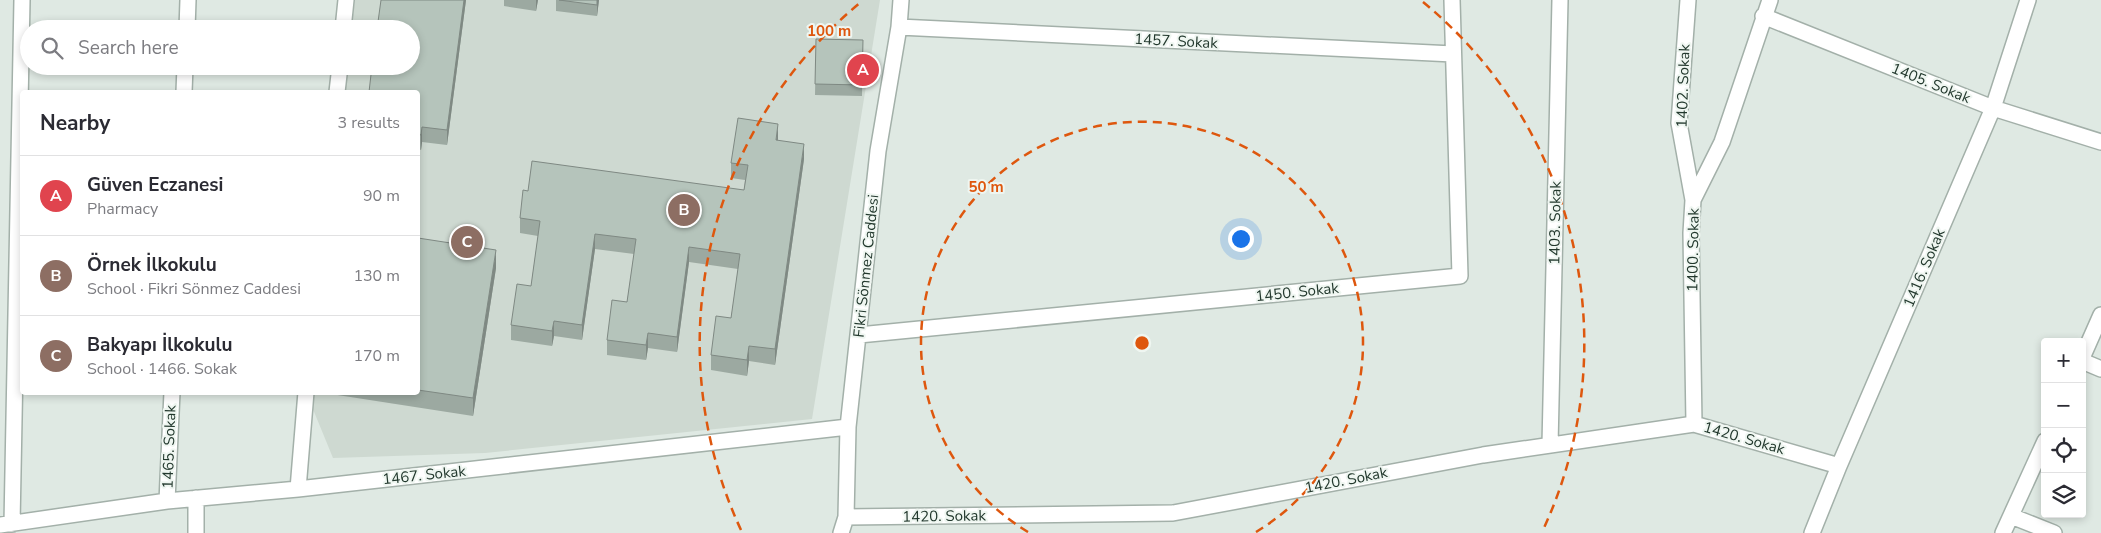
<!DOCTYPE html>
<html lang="en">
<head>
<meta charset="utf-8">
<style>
	body { margin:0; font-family:"Nunito Sans",sans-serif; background:#f2f2f3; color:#2b2b33 }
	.controls { position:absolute; right:15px; bottom:15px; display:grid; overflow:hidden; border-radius:5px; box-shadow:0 2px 8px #0003 }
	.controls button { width:45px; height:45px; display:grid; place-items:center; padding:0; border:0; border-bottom:1px solid #e1e1e2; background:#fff; color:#2b2b33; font:25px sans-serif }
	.you { position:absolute; left:1240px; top:238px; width:18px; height:18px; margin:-12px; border:4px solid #fff; border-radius:50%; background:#1a73e8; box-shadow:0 0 0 8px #1a73e833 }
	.badge { display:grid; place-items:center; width:32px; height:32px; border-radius:50%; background:#d93025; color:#fff; font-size:16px; font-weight:700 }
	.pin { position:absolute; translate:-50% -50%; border:2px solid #fff; box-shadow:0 1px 5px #0006 }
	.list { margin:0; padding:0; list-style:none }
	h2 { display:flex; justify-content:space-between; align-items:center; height:65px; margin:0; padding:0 20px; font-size:21px }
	h2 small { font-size:16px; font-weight:400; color:#7c7c81 }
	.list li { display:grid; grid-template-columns:32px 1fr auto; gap:15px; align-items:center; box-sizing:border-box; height:80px; padding:0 20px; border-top:1px solid #e1e1e2 }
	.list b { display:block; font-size:19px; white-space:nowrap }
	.list p { margin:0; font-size:16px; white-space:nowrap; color:#7c7c81 }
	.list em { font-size:16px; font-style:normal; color:#7c7c81 }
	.icon { flex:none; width:28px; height:28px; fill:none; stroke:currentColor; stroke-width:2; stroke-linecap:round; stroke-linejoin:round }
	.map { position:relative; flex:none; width:2101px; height:533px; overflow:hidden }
	.search { position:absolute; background:#fff; box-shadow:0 2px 8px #0003; left:20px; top:20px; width:400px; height:55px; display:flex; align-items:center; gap:12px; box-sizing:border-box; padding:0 18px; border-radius:28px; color:#7c7c81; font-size:19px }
	.panel { position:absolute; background:#fff; box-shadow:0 2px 8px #0003; left:20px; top:90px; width:400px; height:305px; border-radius:5px }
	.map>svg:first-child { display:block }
	.built { fill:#ced9d1 }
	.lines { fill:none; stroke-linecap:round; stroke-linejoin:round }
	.minor-casing { stroke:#a3b0a9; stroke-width:18 }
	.minor { stroke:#fff; stroke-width:15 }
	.wall { fill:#9ca9a1 }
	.shaded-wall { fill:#7f8983 }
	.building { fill:#b5c4bb; stroke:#7f8983 }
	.ring { fill:none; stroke:#de570e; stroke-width:2.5; stroke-dasharray:9 6 }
	.labels { text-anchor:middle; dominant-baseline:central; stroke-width:4; stroke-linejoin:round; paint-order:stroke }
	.street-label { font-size:15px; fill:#22382d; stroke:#eff6f1 }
	.centre { fill:#de570e; stroke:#eff6f1; stroke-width:2.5 }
	.ring-label { font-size:15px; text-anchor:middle; font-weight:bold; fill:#de570e; stroke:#eff6f1; stroke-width:4; stroke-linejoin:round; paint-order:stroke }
</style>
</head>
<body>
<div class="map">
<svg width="2101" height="533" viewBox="0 0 2101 533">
	<rect width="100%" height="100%" fill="#dfe9e3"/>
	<!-- built -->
	<path class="built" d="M355,0H880L812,419L485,453L333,458L308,397V392H418V92H344L347,66H411V29H351Z"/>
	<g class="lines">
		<defs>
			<path id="minor" d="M1688,0L1679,123L1693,200
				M1763,16L1993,108L2101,142
				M899,27L1453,54
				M187,29L188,0
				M343,29L346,0
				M184,92L185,66
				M337,92L340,66
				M859,335L1460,276L1452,0
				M2082,358L2101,315
				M2082,361L2101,369
				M1694,424L1691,233L1693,200L1722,142L1770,0
				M1550,445L1560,0
				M298,489L306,392
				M196,498V533
				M167,501L172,392
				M2011,516L2054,533
				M846,517L1173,513L1483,455L1694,424L1839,466
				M12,524L22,0
				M0,525L167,501L298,489L848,427
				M841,533L846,517L848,427L878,151L899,27L901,0
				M1812,533L1839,466L1993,108L2028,0
				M2003,533L2045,441"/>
		</defs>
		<!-- minor casing -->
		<use href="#minor" class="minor-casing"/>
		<!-- minor -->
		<use href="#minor" class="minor"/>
	</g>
	<!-- wall -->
	<path class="wall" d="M381,0H466L447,145L422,142L421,150L418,149V92Z
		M504,0H538L536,11L504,6Z
		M556,0H599L597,16L556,11Z
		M816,39L863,40L862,96L815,95Z
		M778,141L804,159L775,365L749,361L747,376L711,370V355L731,318L738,269L689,262L677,352L648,348L646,360L607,355V340L627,302L634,254L595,249L582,340L554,336L552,346L511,340V325L531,286L538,236L520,233V218L744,190L745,180L731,178V163Z
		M418,238L496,268L473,416L318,392H418Z"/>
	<!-- shaded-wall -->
	<path class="shaded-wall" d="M464,0H466L447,145V130Z
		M536,0H538L536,11Z
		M597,0H599L597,16Z
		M778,124V139L776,155V140Z
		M422,127V142L421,150V135Z
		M804,144V159L775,365V349Z
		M595,234V249L582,340V325Z
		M689,247V262L677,352V337Z
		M496,250V268L473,416V398Z
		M554,321V336L552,346V331Z
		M648,333V348L646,360V345Z
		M749,346V361L747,376V360Z"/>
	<!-- building -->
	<path class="building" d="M381,0H464L447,130L422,127L421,135L418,134V92H369L372,66H411V29H377Z
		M559,0H597V5Z
		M816,39L863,40L862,85L815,84Z
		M738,118L778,124L776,140L804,144L775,349L749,346L747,360L711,355L716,316L731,318L740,254L689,247L677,337L648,333L646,345L607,340L612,300L627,302L636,239L595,234L582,325L554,321L552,331L511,325L517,284L531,286L540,221L520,218L523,190L528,191L532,161L744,190L748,165L731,163Z
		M418,238L496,250L473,398L418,390Z"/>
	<!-- distance rings -->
	<g class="ring">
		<path d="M1028 532A221 221 0 1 1 1256 532"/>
		<path d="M741 530A442 442 0 0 1 861 2M1423 2A442 442 0 0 1 1543 530"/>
	</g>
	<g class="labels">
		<!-- street labels -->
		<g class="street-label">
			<text transform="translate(1176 41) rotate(3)">1457. Sokak</text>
			<text transform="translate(1931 83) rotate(22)">1405. Sokak</text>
			<text transform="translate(1683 86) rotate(-88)">1402. Sokak</text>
			<text transform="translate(1555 223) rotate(-89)">1403. Sokak</text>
			<text transform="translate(1693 250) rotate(-89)">1400. Sokak</text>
			<text transform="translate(866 266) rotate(-84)">Fikri Sönmez Caddesi</text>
			<text transform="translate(1924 268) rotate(-67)">1416. Sokak</text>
			<text transform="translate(1297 292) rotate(-6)">1450. Sokak</text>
			<text transform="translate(1744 438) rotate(16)">1420. Sokak</text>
			<text transform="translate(169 447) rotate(-88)">1465. Sokak</text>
			<text transform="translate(424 475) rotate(-6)">1467. Sokak</text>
			<text transform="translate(1346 480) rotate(-11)">1420. Sokak</text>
			<text transform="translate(944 516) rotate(-1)">1420. Sokak</text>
		</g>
	</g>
	<circle cx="1142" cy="343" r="8" class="centre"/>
	<g class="ring-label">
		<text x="829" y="36">100 m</text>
		<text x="986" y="192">50 m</text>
	</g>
</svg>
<div class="controls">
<button>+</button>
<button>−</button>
<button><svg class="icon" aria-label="locate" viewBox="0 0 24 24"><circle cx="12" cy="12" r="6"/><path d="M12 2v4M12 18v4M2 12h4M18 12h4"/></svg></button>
<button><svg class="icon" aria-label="layers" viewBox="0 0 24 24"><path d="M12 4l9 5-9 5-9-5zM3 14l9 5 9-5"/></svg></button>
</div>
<div class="you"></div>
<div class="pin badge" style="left:863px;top:70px;background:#e0444e">A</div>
<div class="pin badge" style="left:684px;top:210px;background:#8d6e63">B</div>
<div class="pin badge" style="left:467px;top:242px;background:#8d6e63">C</div>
<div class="search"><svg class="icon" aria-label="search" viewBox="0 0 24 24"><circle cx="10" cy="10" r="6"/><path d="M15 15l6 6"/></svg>Search here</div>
<section class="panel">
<h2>Nearby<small>3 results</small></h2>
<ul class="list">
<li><span class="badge" style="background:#e0444e">A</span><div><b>Güven Eczanesi</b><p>Pharmacy</p></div><em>90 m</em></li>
<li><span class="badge" style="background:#8d6e63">B</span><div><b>Örnek İlkokulu</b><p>School · Fikri Sönmez Caddesi</p></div><em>130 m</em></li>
<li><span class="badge" style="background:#8d6e63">C</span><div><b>Bakyapı İlkokulu</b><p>School · 1466. Sokak</p></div><em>170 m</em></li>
</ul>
</section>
</div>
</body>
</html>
